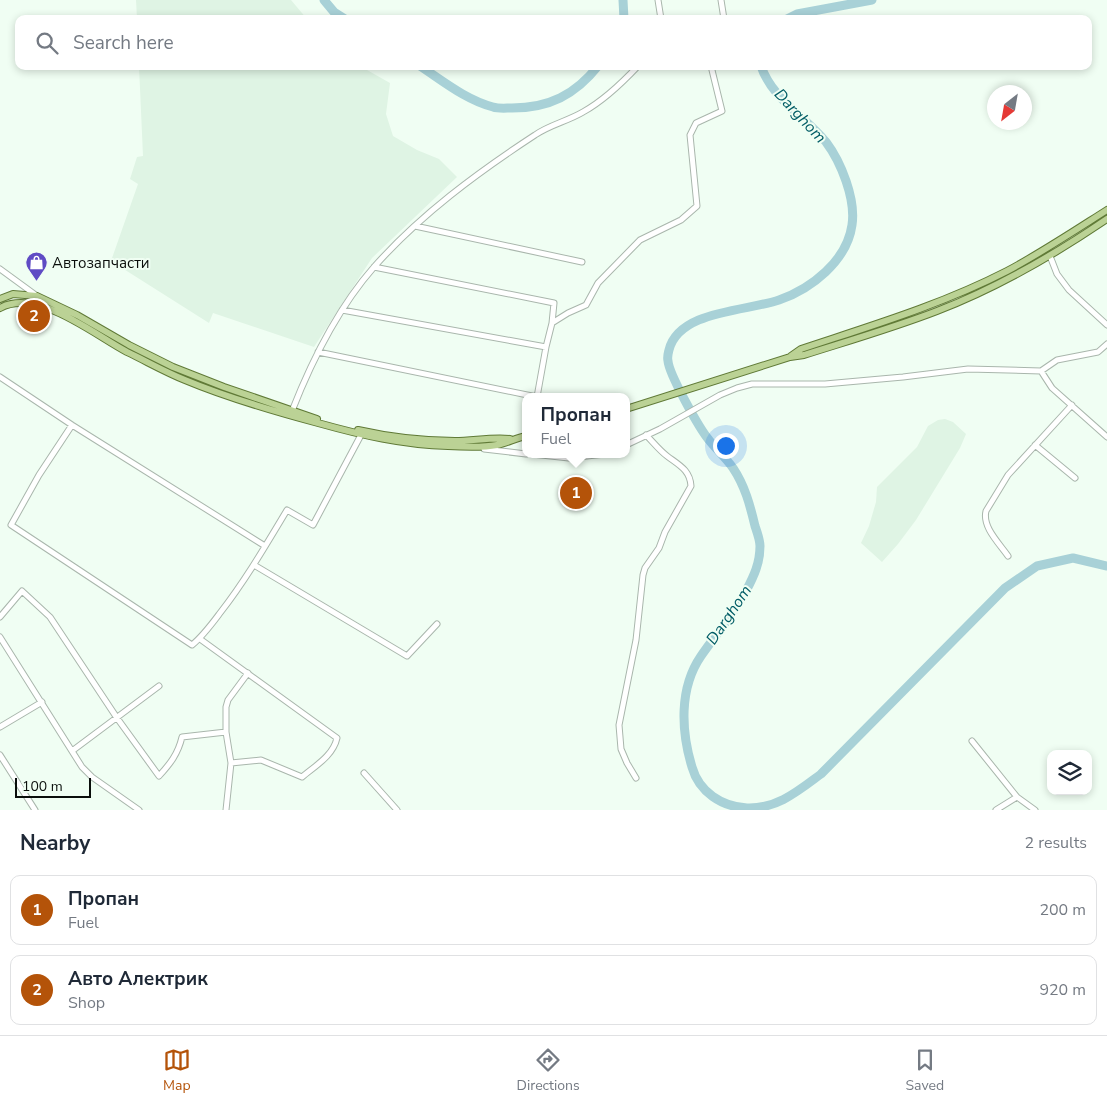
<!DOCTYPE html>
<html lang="en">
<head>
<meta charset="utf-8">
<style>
	body { margin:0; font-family:"Nunito Sans",sans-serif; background:#f2f2f3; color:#1f2937 }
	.controls { position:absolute; right:15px; bottom:15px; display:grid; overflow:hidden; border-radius:10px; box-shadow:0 2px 8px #0003 }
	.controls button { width:45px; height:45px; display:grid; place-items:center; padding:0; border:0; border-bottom:1px solid #e0e1e3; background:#fff; color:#1f2937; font:25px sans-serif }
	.compass { position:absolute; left:987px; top:85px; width:45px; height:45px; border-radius:50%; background:#fff; box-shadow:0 2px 8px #0003; rotate:211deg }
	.scale { position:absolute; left:15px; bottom:12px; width:76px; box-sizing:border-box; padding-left:5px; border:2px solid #0a0e0b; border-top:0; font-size:14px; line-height:18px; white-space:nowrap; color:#0a0e0b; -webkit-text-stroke:4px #f0fef3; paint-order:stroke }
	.you { position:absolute; left:725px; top:445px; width:18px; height:18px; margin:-12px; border:4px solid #fff; border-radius:50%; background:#1a73e8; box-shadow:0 0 0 8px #1a73e833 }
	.badge { display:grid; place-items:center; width:32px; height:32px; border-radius:50%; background:#b45309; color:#fff; font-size:16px; font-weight:700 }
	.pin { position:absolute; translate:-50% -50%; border:2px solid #fff; box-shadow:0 1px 5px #0006 }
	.popup { position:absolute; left:522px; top:393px; width:108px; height:65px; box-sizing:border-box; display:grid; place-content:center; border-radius:10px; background:#fff; filter:drop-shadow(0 1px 4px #0005); font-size:16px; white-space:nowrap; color:#747a83 }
	.popup b { font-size:19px; color:#1f2937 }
	.popup::after { content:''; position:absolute; left:50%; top:100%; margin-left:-10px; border:10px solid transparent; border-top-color:#fff }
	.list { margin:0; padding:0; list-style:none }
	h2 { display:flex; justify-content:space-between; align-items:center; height:65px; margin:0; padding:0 20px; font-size:21px }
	h2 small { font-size:16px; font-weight:400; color:#747a83 }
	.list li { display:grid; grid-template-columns:32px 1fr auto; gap:15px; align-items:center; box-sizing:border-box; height:70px; margin:0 10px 10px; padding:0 10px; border:1px solid #e0e1e3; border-radius:10px }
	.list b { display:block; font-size:19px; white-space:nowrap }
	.list p { margin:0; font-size:16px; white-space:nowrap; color:#747a83 }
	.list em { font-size:16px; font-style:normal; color:#747a83 }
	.icon { flex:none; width:28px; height:28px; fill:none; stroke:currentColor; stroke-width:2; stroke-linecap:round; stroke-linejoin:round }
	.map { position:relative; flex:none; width:1107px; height:810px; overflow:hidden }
	.search { position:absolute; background:#fff; box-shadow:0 2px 8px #0003; left:15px; right:15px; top:15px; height:55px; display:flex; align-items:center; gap:12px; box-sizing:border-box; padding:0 18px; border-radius:10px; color:#747a83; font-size:19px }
	.sheet { height:225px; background:#fff }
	nav { display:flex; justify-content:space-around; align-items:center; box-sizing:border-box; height:70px; border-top:1px solid #e0e1e3; background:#fff; font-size:14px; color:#747a83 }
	nav a { display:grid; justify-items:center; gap:2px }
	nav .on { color:#b45309 }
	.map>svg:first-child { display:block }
	.built { fill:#dff4e4 }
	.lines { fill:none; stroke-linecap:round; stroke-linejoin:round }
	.river { stroke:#a8d1d7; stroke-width:9 }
	.minor-casing { stroke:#a9b6ac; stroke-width:7 }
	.major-casing { stroke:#607a37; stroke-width:8 }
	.minor { stroke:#fff; stroke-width:5 }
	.major { stroke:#bbd295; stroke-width:6 }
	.labels { text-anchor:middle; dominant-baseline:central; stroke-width:4; stroke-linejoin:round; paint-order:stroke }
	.poi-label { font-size:15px; fill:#0a0e0b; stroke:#f0fef3; text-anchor:start }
	.water-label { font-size:16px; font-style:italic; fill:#025d66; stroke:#f0fef3 }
</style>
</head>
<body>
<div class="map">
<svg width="1107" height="810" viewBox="0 0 1107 810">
	<rect width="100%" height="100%" fill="#f0fef3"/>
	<!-- built -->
	<path class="built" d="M136,0H291L307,19H137Z
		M139,66H360L390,83L386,114L393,136L417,150L439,159L457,177L372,258L314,347L213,313L209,323L111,261L138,184L130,179L137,157L143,156Z
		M945,419L953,422L966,434L960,448L916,520L898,544L882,562L861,543L869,526L876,502L877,487L917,447L928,426L938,420Z"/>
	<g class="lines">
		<!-- river -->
		<path class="river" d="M324,0L334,12L345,19
			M623,0L624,19
			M787,19L797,14L872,0
			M420,66C443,81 466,100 493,107C499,109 506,108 512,108C549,108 575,95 598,66
			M761,66C772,99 805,116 826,142C841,162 856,199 852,225C847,261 811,289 779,300C748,311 679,310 669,350C668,354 667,357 668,361C669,374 699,428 709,440C716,449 726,458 733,468C745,486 750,505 755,526C757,532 760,540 760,546C760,563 754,576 746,591C734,614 716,634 701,656C679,688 681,731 692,767C699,792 722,807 747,808C777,809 798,791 821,774L1005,588L1037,566L1073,558L1107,566"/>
		<defs>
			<path id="minor" d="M658,0L661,19
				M721,0L724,19
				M415,226L582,262
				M1050,256L1057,274L1069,290L1107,325
				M374,267L554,303L552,323
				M0,269L37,296
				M342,310L546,347
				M318,352L537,397
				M1041,371L1052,388L1107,437
				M0,377L72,425L265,546
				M537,397L546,347L552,323L568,313L586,305L598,283L640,240L681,220L697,206L690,135L696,123L722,111L711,66
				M292,411C312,360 338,308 374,267C420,215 477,173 535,135C549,125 568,121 583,112C603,101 622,83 638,66
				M72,425L39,475L11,525L192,645C203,636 211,625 220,613C245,581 266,545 287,510L313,525L361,435
				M626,445L660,429L720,395L737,388L752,384H825L903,377L968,369L1041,371L1057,360L1098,352L1107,344
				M1035,445L1075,478
				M484,449L526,454
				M532,454L569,458L605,454
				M1008,556C999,543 982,527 986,511L1008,475L1072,405
				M254,565L407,656L437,624
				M0,617L22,591L50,617L117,718L159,776C170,764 178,754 182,737L226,732
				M0,637L82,767L92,777L139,810
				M200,639L337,738C333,756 315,766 302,777L261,760L231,763
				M0,727L42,702
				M972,741L1017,797L1035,810
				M72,751L159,686
				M0,755L35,810
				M364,773L397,810
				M636,778L627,763L621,749L619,725L636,640L643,575L645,568L659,548L665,532L691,486C690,470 679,465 667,456C659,450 653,442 646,435
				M226,810L231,763L226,732V707L228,700L248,673
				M996,810L1017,797"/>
			<path id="major" d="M0,299L13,294L37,296L77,315L129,345L173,367L224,387L317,419
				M0,308C38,288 93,334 127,352C146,361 165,372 185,380C228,398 273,411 318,423C361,435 403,445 448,446C464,447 481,448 497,445C507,443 516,438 526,436
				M791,356L801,349C870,326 941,305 1007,271C1041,253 1074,231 1107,210
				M626,409L790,357L804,355C848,341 893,328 937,311C997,288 1054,255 1107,219
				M358,430C389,437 423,441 455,441C473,441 492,437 510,439"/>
		</defs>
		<!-- minor casing -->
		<use href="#minor" class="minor-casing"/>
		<!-- major casing -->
		<use href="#major" class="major-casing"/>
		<!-- minor -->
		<use href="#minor" class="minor"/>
		<!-- major -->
		<use href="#major" class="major"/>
	</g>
	<!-- icons -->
	<defs>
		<symbol id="shop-pin" viewBox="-11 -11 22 30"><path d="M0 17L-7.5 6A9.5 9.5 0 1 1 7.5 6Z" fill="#5f4bc4" stroke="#f0fef3"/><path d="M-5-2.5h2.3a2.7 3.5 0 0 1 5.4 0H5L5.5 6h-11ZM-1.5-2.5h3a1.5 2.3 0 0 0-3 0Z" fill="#fff"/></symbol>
	</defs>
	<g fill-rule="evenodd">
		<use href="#shop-pin" x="24" y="250" width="25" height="34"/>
	</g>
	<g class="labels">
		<!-- poi labels -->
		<g class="poi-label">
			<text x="52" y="263">Автозапчасти</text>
		</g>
		<!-- water labels -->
		<g class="water-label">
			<text transform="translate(800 116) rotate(47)">Darghоm</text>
			<text transform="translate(729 615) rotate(-56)">Darghоm</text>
		</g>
	</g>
</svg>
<div class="controls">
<button><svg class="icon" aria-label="layers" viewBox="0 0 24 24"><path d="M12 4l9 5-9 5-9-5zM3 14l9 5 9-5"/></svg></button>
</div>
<svg class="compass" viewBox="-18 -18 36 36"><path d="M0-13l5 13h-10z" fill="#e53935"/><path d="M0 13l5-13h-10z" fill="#747a83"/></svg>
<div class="scale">100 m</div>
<div class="you"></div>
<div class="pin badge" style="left:576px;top:493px">1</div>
<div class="popup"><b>Пропан</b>Fuel</div>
<div class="pin badge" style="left:34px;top:316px">2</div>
<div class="search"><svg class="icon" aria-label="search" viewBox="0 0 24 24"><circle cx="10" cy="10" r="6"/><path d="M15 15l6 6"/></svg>Search here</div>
</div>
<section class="sheet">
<h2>Nearby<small>2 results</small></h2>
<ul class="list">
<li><span class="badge">1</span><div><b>Пропан</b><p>Fuel</p></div><em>200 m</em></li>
<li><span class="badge">2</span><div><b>Авто Алектрик</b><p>Shop</p></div><em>920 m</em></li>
</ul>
</section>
<nav>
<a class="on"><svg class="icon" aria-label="map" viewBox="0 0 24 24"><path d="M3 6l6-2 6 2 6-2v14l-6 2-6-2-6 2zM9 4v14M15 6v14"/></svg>Map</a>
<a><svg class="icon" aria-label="directions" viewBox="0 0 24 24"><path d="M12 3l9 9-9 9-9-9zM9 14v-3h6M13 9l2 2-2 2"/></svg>Directions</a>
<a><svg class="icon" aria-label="saved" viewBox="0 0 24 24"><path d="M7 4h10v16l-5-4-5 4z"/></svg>Saved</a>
</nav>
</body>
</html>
